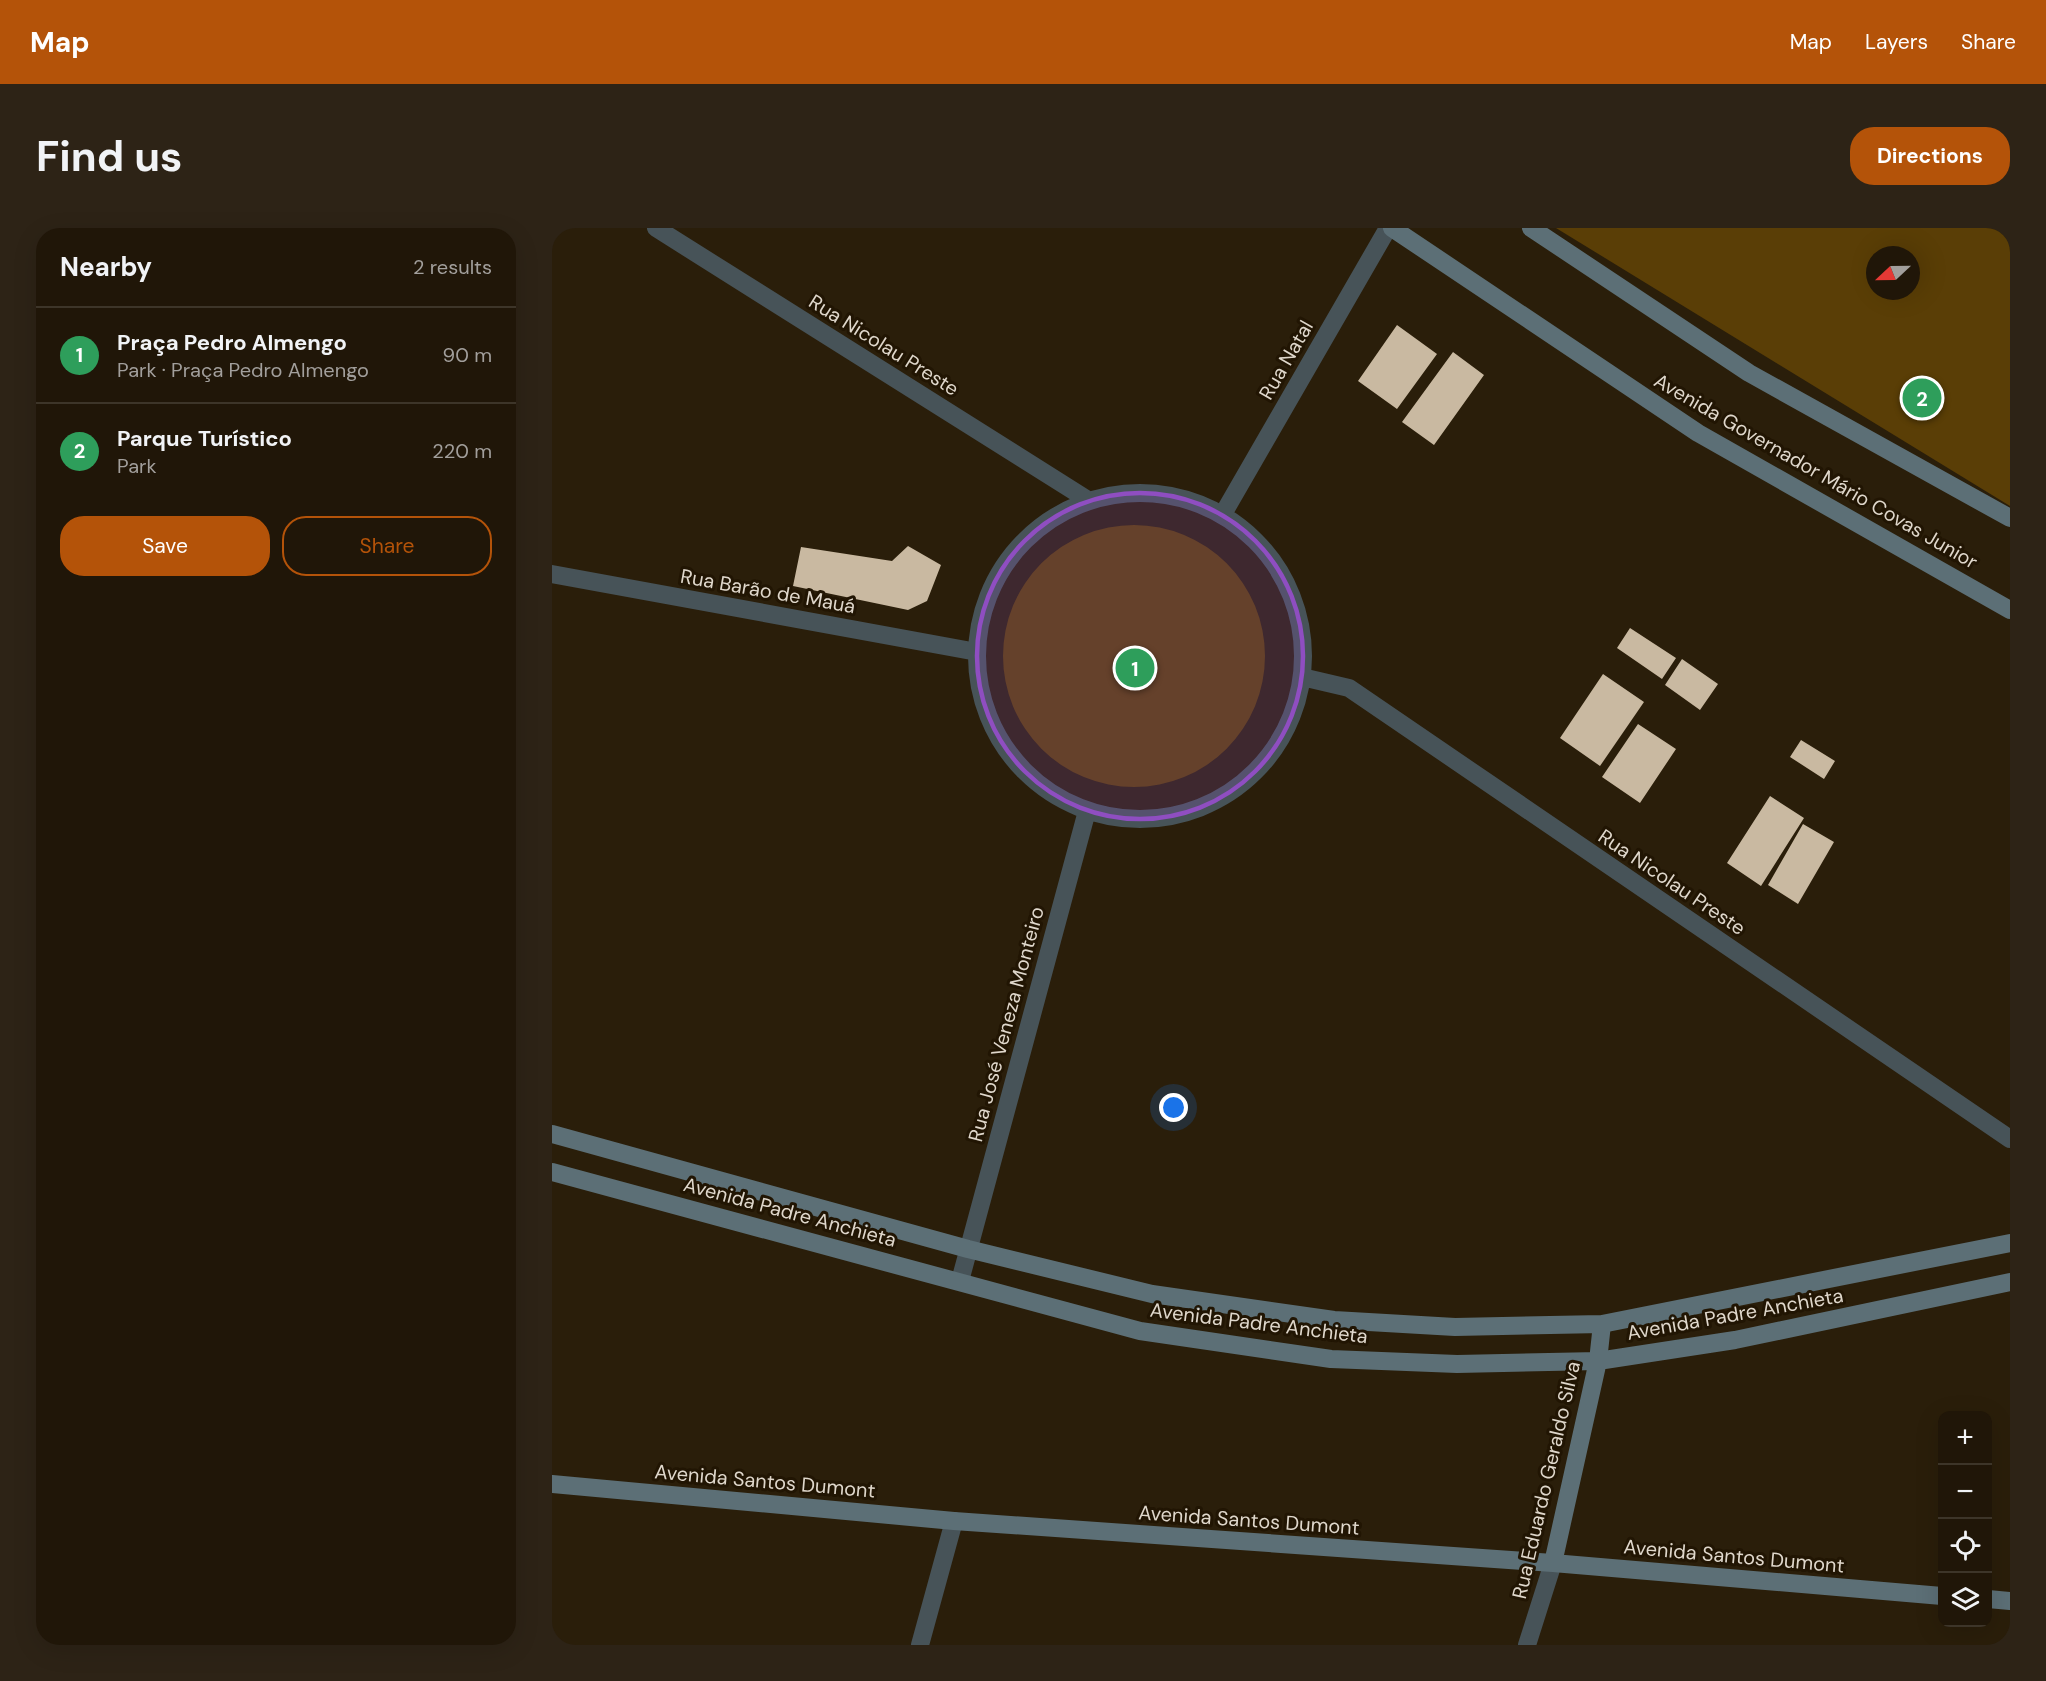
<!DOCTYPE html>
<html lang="en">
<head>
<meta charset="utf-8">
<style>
	body { margin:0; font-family:"DM Sans",sans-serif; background:#2d2316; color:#f1f3f6 }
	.controls { position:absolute; right:18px; bottom:18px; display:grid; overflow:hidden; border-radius:12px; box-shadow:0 6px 24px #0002 }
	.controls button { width:54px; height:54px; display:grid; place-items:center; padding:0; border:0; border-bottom:2px solid #3d3529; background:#201608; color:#f1f3f6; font:30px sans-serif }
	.compass { position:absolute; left:1314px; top:18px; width:54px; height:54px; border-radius:50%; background:#201608; box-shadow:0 6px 24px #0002; rotate:248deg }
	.you { position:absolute; left:622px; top:880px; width:21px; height:21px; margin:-15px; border:4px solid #fff; border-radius:50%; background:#1a73e8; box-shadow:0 0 0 9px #1a73e833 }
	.badge { display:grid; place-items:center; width:39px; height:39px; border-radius:50%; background:#b45309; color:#fff; font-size:20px; font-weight:700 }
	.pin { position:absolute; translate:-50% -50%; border:3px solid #fff; box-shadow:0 2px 6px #0006 }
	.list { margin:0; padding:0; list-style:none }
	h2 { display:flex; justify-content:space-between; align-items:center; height:78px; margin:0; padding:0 24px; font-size:26px }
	h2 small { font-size:20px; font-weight:400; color:#a29f9c }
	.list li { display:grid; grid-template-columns:39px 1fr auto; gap:18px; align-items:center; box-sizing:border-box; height:96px; padding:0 24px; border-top:2px solid #3d3529 }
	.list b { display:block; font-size:22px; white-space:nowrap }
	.list p { margin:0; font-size:20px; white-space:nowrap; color:#a29f9c }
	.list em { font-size:20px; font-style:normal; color:#a29f9c }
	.actions { display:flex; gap:12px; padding:18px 24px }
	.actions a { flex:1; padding:14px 0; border:2px solid #b45309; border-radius:24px; text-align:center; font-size:21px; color:#b45309 }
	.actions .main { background:#b45309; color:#fff }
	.icon { flex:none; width:33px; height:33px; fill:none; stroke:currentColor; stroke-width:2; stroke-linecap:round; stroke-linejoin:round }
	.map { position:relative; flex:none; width:1458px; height:1417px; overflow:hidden; border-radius:24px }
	header { display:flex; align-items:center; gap:36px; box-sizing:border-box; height:84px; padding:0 30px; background:#b45309; color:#fff }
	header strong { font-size:28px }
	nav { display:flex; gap:33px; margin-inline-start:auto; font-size:21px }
	.intro { display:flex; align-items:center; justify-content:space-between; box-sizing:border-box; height:144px; padding:0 36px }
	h1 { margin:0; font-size:42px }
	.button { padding:15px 27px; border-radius:24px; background:#b45309; color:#fff; font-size:21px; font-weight:700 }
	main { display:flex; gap:36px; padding:0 36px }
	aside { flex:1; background:#201608; border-radius:24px; box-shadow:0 6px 24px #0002 }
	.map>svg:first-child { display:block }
	.green { fill:#5a3e06; fill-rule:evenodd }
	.building { fill:#c9b9a1 }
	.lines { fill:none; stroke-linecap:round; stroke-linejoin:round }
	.street { stroke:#475358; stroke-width:18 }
	.secondary { stroke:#5c6f76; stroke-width:18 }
	.marked { fill:#8f4ec1; fill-opacity:0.2; stroke:#8f4ec1; stroke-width:4.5; stroke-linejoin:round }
	.labels { text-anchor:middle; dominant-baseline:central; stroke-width:6; stroke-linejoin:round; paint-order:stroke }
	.street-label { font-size:20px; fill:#dfd7cb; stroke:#211503 }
</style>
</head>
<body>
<header>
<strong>Map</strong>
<nav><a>Map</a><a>Layers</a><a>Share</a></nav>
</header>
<div class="intro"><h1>Find us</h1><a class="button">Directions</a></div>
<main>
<aside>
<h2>Nearby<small>2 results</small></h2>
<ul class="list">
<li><span class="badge" style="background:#2e9e5b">1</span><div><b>Praça Pedro Almengo</b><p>Park · Praça Pedro Almengo</p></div><em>90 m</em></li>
<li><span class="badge" style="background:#2e9e5b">2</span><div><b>Parque Turístico</b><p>Park</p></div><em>220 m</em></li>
</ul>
<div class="actions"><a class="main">Save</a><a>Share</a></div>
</aside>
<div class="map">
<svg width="1458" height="1417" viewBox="0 0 1458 1417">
	<rect width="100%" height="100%" fill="#2a1e0a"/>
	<!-- green -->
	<path class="green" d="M1004,0H1458V278ZM1323,27H1359V63H1323Z
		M451 428a131 131 0 1 1 262 0a131 131 0 1 1-262 0Z"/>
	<!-- building -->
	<path class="building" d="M845,97L885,126L845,181L806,153Z
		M901,124L932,147L882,217L850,194Z
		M356,318L389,337L375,373L356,382L241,358L249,319L340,333Z
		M1078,400L1124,430L1110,451L1065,420Z
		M1130,431L1166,456L1148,482L1113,457Z
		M1051,446L1092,474L1048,538L1008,510Z
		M1086,496L1124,521L1088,575L1050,549Z
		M1249,512L1283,533L1272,551L1238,529Z
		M1218,568L1252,590L1209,658L1175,635Z
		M1251,596L1282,614L1246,676L1216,657Z"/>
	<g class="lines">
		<!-- street -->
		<path class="street" d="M104,0L536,272
			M425 428a163 163 0 1 1 326 0a163 163 0 1 1-326 0Z
			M671,286L836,0
			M0,346L425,424
			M750,449L797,460L1458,911
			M408,1053L535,583
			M368,1417L402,1293
			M975,1417L1001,1335"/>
		<!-- secondary -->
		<path class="secondary" d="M840,0L1146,205L1458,382
			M979,0L1197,145L1458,290
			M0,906L416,1021L600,1066L782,1092L903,1099L1050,1096L1458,1015
			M0,944L588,1103L779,1131L905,1136L1046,1133L1183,1112L1458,1054
			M0,1256L402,1293L1001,1335L1390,1368
			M1001,1335L1046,1133L1050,1096
			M1436,1371L1458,1373"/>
	</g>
	<!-- marked area -->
	<path class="marked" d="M425 428a163 163 0 1 1 326 0a163 163 0 1 1-326 0Z"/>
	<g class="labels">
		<!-- street labels -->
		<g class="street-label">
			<text transform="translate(332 117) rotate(32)">Rua Nicolau Preste</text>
			<text transform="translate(734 132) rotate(-60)">Rua Natal</text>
			<text transform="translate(1264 243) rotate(30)">Avenida Governador Mário Covas Junior</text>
			<text transform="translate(216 363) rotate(10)">Rua Barão de Mauá</text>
			<text transform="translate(1120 654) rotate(34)">Rua Nicolau Preste</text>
			<text transform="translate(454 796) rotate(-75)">Rua José Veneza Monteiro</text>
			<text transform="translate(238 984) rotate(15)">Avenida Padre Anchieta</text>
			<text transform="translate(1183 1086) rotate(-10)">Avenida Padre Anchieta</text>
			<text transform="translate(707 1095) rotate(7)">Avenida Padre Anchieta</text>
			<text transform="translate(994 1252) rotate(-77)">Rua Eduardo Geraldo Silva</text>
			<text transform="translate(213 1253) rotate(5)">Avenida Santos Dumont</text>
			<text transform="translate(697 1292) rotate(4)">Avenida Santos Dumont</text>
			<text transform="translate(1182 1328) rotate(5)">Avenida Santos Dumont</text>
		</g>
	</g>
</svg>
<div class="controls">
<button>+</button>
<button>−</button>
<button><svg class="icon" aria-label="locate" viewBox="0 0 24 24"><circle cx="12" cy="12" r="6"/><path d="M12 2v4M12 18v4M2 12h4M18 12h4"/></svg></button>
<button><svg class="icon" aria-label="layers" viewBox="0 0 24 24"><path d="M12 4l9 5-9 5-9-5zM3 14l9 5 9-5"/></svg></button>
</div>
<svg class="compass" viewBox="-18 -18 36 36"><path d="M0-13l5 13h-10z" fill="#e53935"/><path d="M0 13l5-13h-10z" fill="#a29f9c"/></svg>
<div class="you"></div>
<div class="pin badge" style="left:583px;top:440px;background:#2e9e5b">1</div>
<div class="pin badge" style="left:1370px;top:170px;background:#2e9e5b">2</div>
</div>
</main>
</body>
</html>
